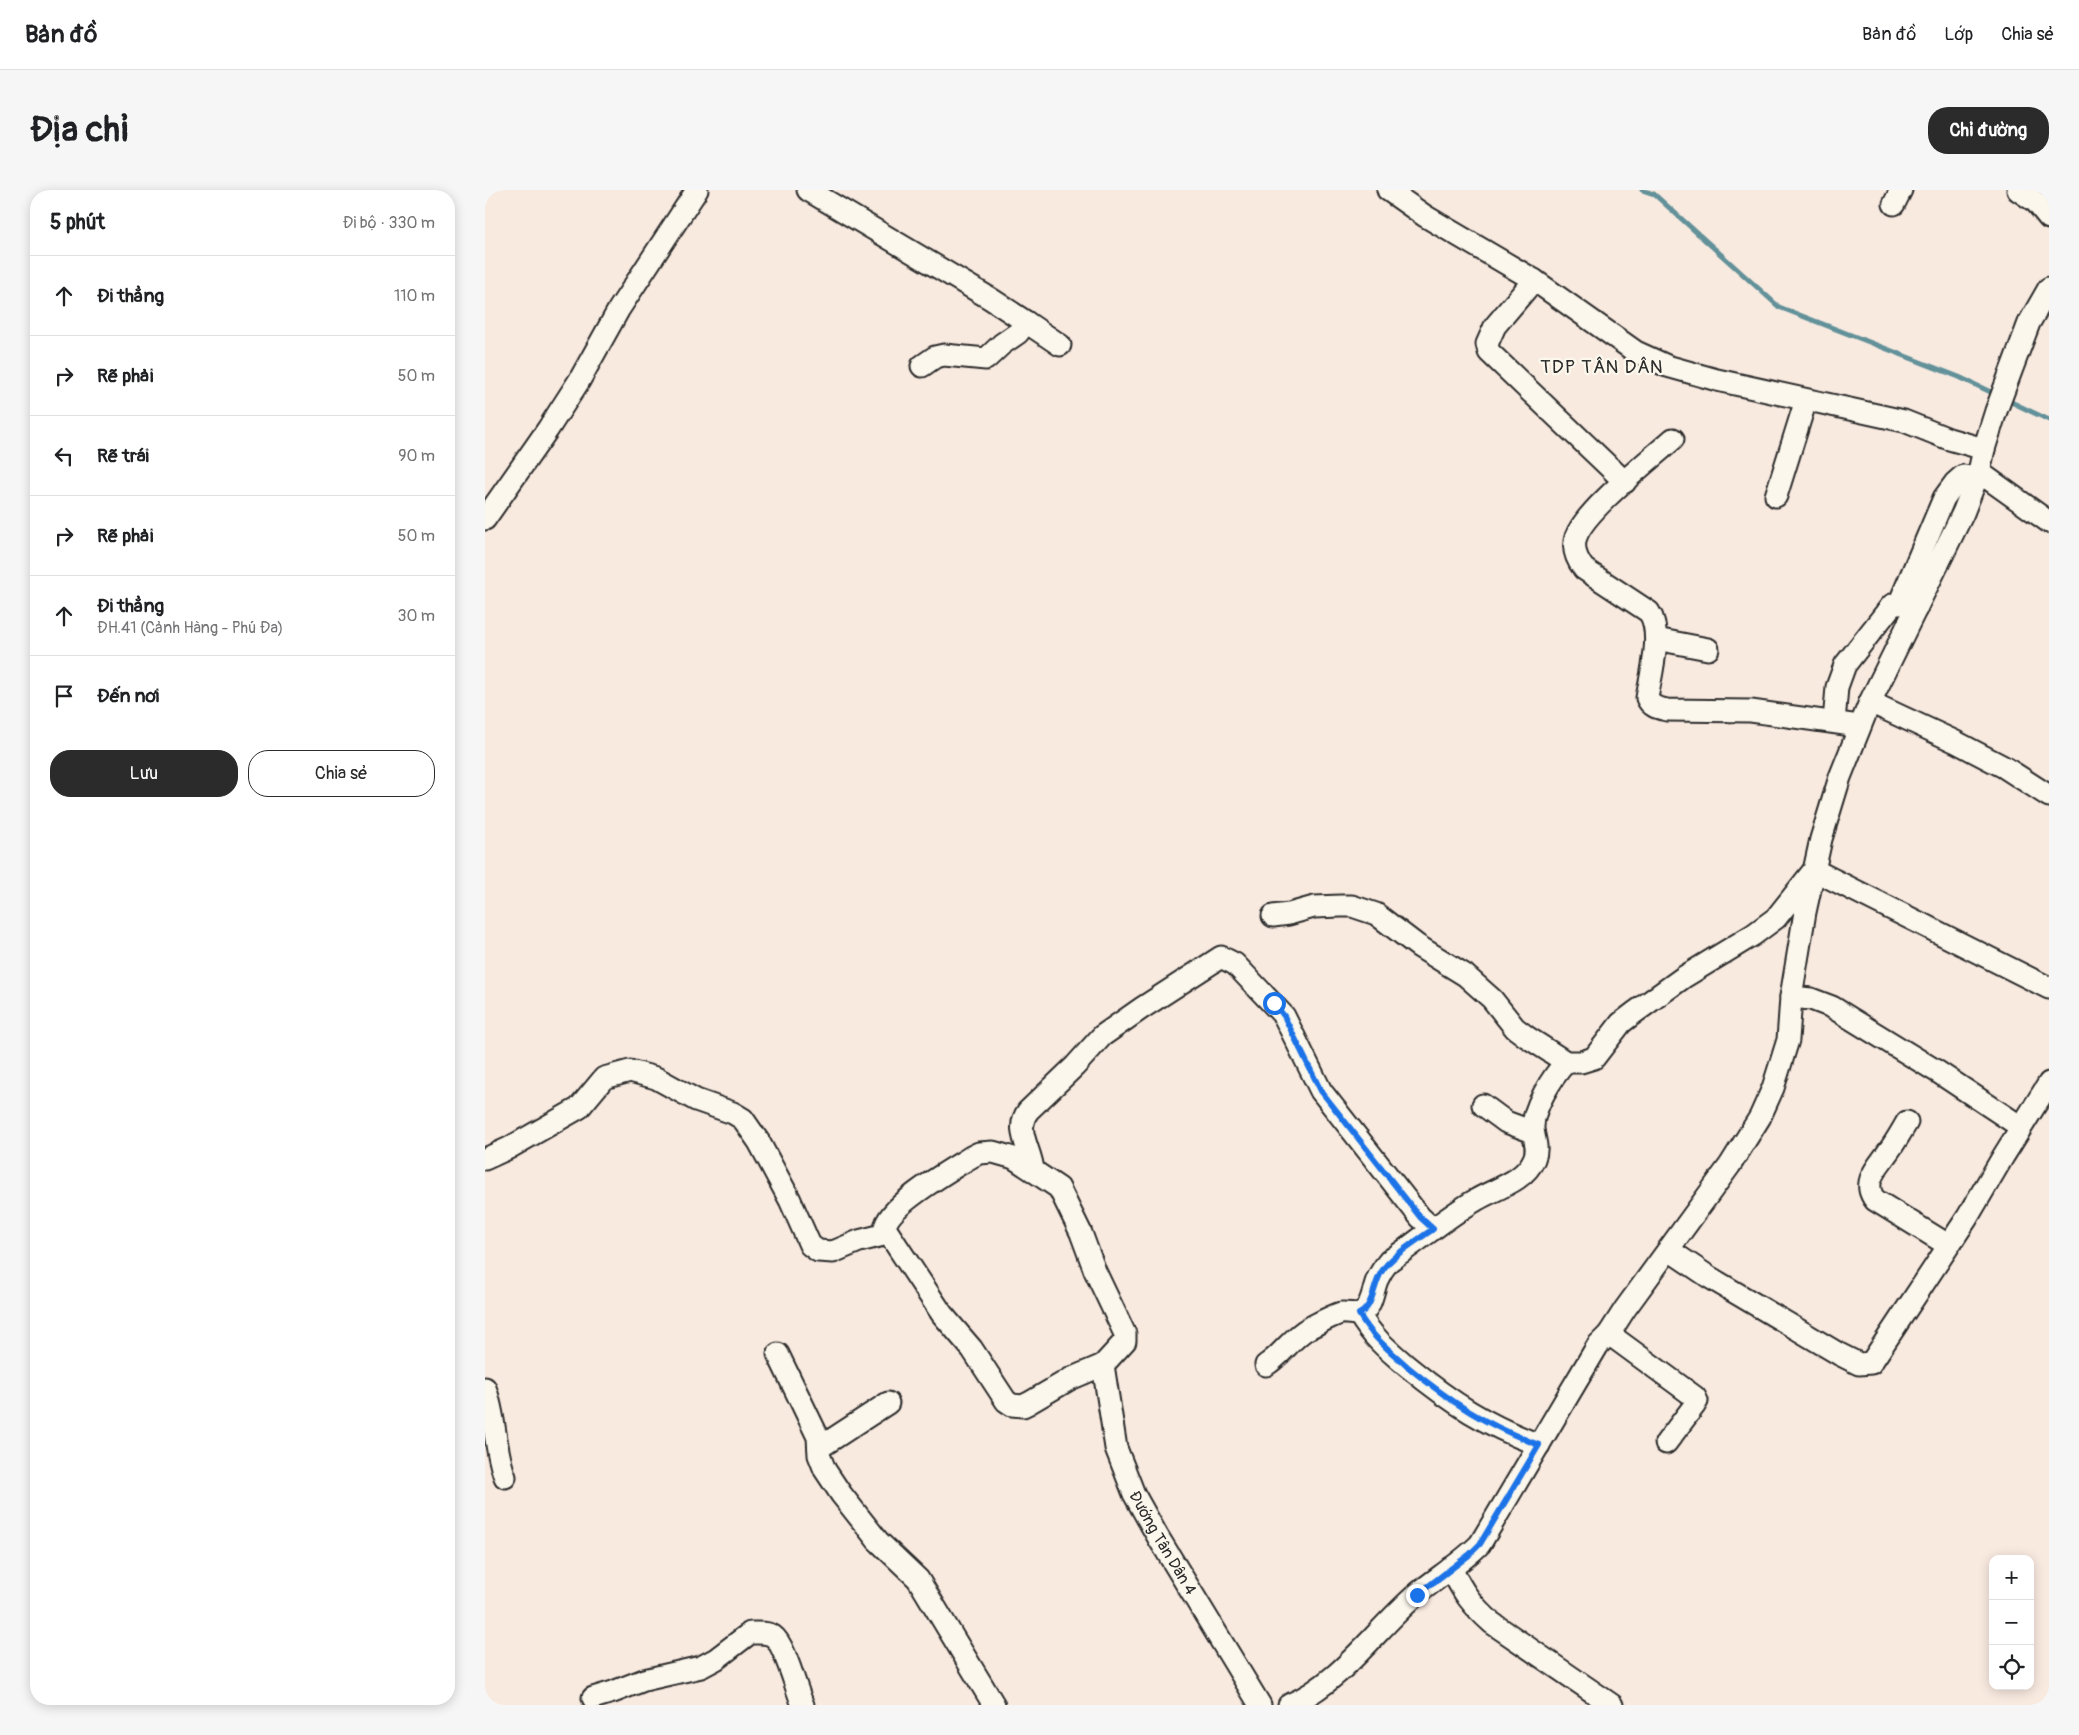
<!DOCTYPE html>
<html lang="vi">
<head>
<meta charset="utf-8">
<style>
	body { margin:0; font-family:Pangolin,sans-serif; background:#f6f6f6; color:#202124 }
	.controls { position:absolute; right:15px; bottom:15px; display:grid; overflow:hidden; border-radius:10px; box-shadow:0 2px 12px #0003 }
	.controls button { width:45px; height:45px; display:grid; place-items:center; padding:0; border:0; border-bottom:1px solid #e0e0e0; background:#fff; color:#202124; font:25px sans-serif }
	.stop { position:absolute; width:15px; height:15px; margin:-11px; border:4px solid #1a73e8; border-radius:50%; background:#fff }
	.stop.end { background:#1a73e8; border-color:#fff; box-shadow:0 1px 5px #0008 }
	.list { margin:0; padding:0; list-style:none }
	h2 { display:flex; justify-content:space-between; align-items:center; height:65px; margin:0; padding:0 20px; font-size:21px }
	h2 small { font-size:16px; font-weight:400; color:#757577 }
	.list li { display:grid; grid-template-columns:32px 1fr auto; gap:15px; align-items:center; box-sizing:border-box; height:80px; padding:0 20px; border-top:1px solid #e0e0e0 }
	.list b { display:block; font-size:19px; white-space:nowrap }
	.list p { margin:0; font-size:16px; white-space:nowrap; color:#757577 }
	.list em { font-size:16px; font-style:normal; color:#757577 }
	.actions { display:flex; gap:10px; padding:15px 20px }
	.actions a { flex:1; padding:11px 0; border:1px solid #2b2b2b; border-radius:20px; text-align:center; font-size:18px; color:#2b2b2b }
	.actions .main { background:#2b2b2b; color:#fff }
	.icon { flex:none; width:28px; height:28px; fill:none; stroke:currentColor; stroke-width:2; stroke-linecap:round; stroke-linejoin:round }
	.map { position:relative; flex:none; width:1564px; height:1515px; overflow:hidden; border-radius:20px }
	header { display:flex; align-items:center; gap:30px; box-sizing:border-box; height:70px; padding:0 25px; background:#fff; border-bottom:1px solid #e0e0e0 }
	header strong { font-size:24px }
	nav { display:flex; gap:28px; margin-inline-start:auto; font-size:18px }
	.intro { display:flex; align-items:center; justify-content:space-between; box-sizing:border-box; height:120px; padding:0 30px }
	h1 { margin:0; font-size:35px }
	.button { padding:12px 22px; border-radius:20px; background:#2b2b2b; color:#fff; font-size:18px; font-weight:700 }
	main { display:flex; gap:30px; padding:0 30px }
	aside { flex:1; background:#fff; border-radius:20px; box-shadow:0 2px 12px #0003 }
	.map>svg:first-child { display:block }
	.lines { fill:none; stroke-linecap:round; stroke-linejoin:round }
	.stream { stroke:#629199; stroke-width:5 }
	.minor-casing { stroke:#2b2b2b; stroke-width:25 }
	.minor { stroke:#fbf7ec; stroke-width:21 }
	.route { stroke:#1a73e8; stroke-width:6 }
	.labels { text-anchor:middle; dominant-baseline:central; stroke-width:4.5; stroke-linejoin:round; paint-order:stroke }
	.street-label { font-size:16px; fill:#2b2b2b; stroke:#fbf7ec }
	.quarter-label { font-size:19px; letter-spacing:1px; fill:#2b2b2b; stroke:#fbf7ec }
</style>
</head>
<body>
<header>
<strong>Bản đồ</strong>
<nav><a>Bản đồ</a><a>Lớp</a><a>Chia sẻ</a></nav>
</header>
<div class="intro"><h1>Địa chỉ</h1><a class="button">Chỉ đường</a></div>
<main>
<aside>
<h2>5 phút<small>Đi bộ · 330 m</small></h2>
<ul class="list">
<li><svg class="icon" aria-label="ahead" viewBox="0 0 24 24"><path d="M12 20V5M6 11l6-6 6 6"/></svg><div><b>Đi thẳng</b></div><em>110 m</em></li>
<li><svg class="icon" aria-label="right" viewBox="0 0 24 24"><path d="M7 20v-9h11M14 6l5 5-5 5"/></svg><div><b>Rẽ phải</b></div><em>50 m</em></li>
<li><svg class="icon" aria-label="left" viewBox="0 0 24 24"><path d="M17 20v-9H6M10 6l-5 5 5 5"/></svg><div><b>Rẽ trái</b></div><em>90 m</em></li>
<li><svg class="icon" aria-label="right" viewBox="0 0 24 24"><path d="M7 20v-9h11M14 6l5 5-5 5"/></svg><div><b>Rẽ phải</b></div><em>50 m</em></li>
<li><svg class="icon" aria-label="ahead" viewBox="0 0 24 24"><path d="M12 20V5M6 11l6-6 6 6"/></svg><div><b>Đi thẳng</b><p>ĐH.41 (Cảnh Hàng - Phú Đa)</p></div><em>30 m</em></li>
<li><svg class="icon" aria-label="arrive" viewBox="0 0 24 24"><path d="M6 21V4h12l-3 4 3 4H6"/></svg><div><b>Đến nơi</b></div></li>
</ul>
<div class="actions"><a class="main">Lưu</a><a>Chia sẻ</a></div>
</aside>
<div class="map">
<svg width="1564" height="1515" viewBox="0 0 1564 1515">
	<rect width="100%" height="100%" fill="#f9eae0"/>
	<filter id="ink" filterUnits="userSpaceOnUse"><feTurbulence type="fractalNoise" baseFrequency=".02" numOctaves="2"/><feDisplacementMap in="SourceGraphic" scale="10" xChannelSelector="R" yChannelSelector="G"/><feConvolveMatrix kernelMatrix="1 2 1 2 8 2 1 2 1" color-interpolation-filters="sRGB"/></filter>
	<g filter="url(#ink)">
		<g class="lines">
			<!-- stream -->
			<path class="stream" d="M1157,0L1169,4L1294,117L1474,187L1512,205
				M1522,210L1564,230"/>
			<defs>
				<g id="minor">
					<path d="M323,0L506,109L541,132L533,143L517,154L501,169L459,165L450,167L437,176"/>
					<path d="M903,0L940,26L1049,90L1151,162L1182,176L1232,190L1419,231L1464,249L1499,259"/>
					<path d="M1533,0L1551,12L1564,28"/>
					<path d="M1409,14L1416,0"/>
					<path d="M1049,90L1010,136L1002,154L1004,162L1140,292"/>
					<path d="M541,132L575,155"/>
					<path d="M1188,249C1165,270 1100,320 1091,347C1087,359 1092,370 1099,379L1164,422C1178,442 1166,484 1162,508C1166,517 1173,518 1182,520L1266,521L1374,536"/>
					<path d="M1494,282L1564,332"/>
					<path d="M1291,306L1321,210"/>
					<path d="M0,329L63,239L94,191L134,119L212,0"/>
					<path d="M1414,414L1459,308L1470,293L1478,286L1491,288"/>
					<path d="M1171,449L1223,459"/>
					<path d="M1385,512L1471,552L1519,577L1564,606"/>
					<path d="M1349,532L1352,497L1360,475L1407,415L1417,412L1431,419"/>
					<path d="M788,726L804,724L829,717L856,716H867L891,724L933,756L980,785L1007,809L1030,838L1042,847L1081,872H1096L1109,868L1136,833L1149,823L1199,787L1268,745L1291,728L1329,680L1564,798"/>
					<path d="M1306,807L1326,809L1347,817L1453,882L1536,937"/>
					<path d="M998,915L1021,932L1048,942"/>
					<path d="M1422,932C1416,942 1410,953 1403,962C1393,977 1376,992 1390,1010L1463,1055"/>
					<path d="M508,962L529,968L574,998L596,1043L610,1081L640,1144V1151L618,1175L585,1189L544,1213L538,1216L527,1215L521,1211L487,1159L457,1124L400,1038C402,1016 467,979 486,967L494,963Z"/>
					<path d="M0,969L24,958L94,918L119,888L145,881L171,888L211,910L248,923L258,929L274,952L305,1010L325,1055L333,1061L348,1062L374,1051L402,1044"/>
					<path d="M548,980C546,959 529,940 543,921L590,876L617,846L657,818L736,767L750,774L799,826L836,901L935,1027L948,1039"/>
					<path d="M1184,1060L1224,1087L1354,1164L1374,1174L1386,1173L1482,1028L1519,965L1564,893"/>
					<path d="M874,1124C887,1147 903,1160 923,1177C967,1213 1001,1235 1054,1255"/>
					<path d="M1124,1144L1210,1207L1212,1211L1209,1216L1181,1253"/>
					<path d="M293,1164L333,1247L334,1265L340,1280L356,1304L393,1351L433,1389L509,1515"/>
					<path id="s1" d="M618,1175L631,1258L649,1304L673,1347L775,1515"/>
					<path d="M781,1175C797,1165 807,1147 824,1138C834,1133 846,1126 856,1123C863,1122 873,1126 878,1122C887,1115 888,1100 892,1090C895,1083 899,1077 904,1071C934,1051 961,1027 991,1010C1011,998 1039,992 1049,969C1054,958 1049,950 1048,939C1047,919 1067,887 1081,872"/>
					<path d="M0,1198C11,1227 9,1258 20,1287"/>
					<path d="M334,1258L403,1213"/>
					<path d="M966,1378C978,1403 987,1415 1007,1433L1127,1515"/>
					<path d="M108,1508L128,1502L159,1490L216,1477L231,1469L265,1443C272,1443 282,1442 288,1446C300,1454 311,1500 318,1515"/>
					<path d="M804,1515C856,1493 890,1440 932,1404C953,1387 976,1373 995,1354L1113,1155L1124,1144L1140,1119L1245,975L1275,927L1288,898L1303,850L1306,807L1320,722L1336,649L1355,587L1385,512L1478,323L1494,282L1499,259L1511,221L1544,133L1564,98"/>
				</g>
			</defs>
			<!-- minor casing -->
			<use href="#minor" class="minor-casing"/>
			<!-- minor -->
			<use href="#minor" class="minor"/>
		</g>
	</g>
	<g class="lines" filter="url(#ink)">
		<!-- route -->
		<path class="route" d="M789,813L799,826L836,901L935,1027L948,1039C933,1050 906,1066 897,1081C888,1094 889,1117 874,1124C887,1147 903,1159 923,1177C967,1213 1001,1235 1054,1255L995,1354L984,1365L932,1405"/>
	</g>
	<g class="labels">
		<!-- street labels -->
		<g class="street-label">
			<text stroke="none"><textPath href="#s1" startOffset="190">Đướng Tân Dân 4</textPath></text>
		</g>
		<!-- quarter labels -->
		<g class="quarter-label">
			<text x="1117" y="177">TDP TÂN DÂN</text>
		</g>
	</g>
</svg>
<div class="controls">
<button>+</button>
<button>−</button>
<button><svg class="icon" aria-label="locate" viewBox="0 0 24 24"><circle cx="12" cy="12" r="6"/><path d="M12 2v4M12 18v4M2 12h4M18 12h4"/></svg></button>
</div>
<div class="stop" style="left:789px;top:813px"></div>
<div class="stop end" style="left:932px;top:1405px"></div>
</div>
</main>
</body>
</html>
